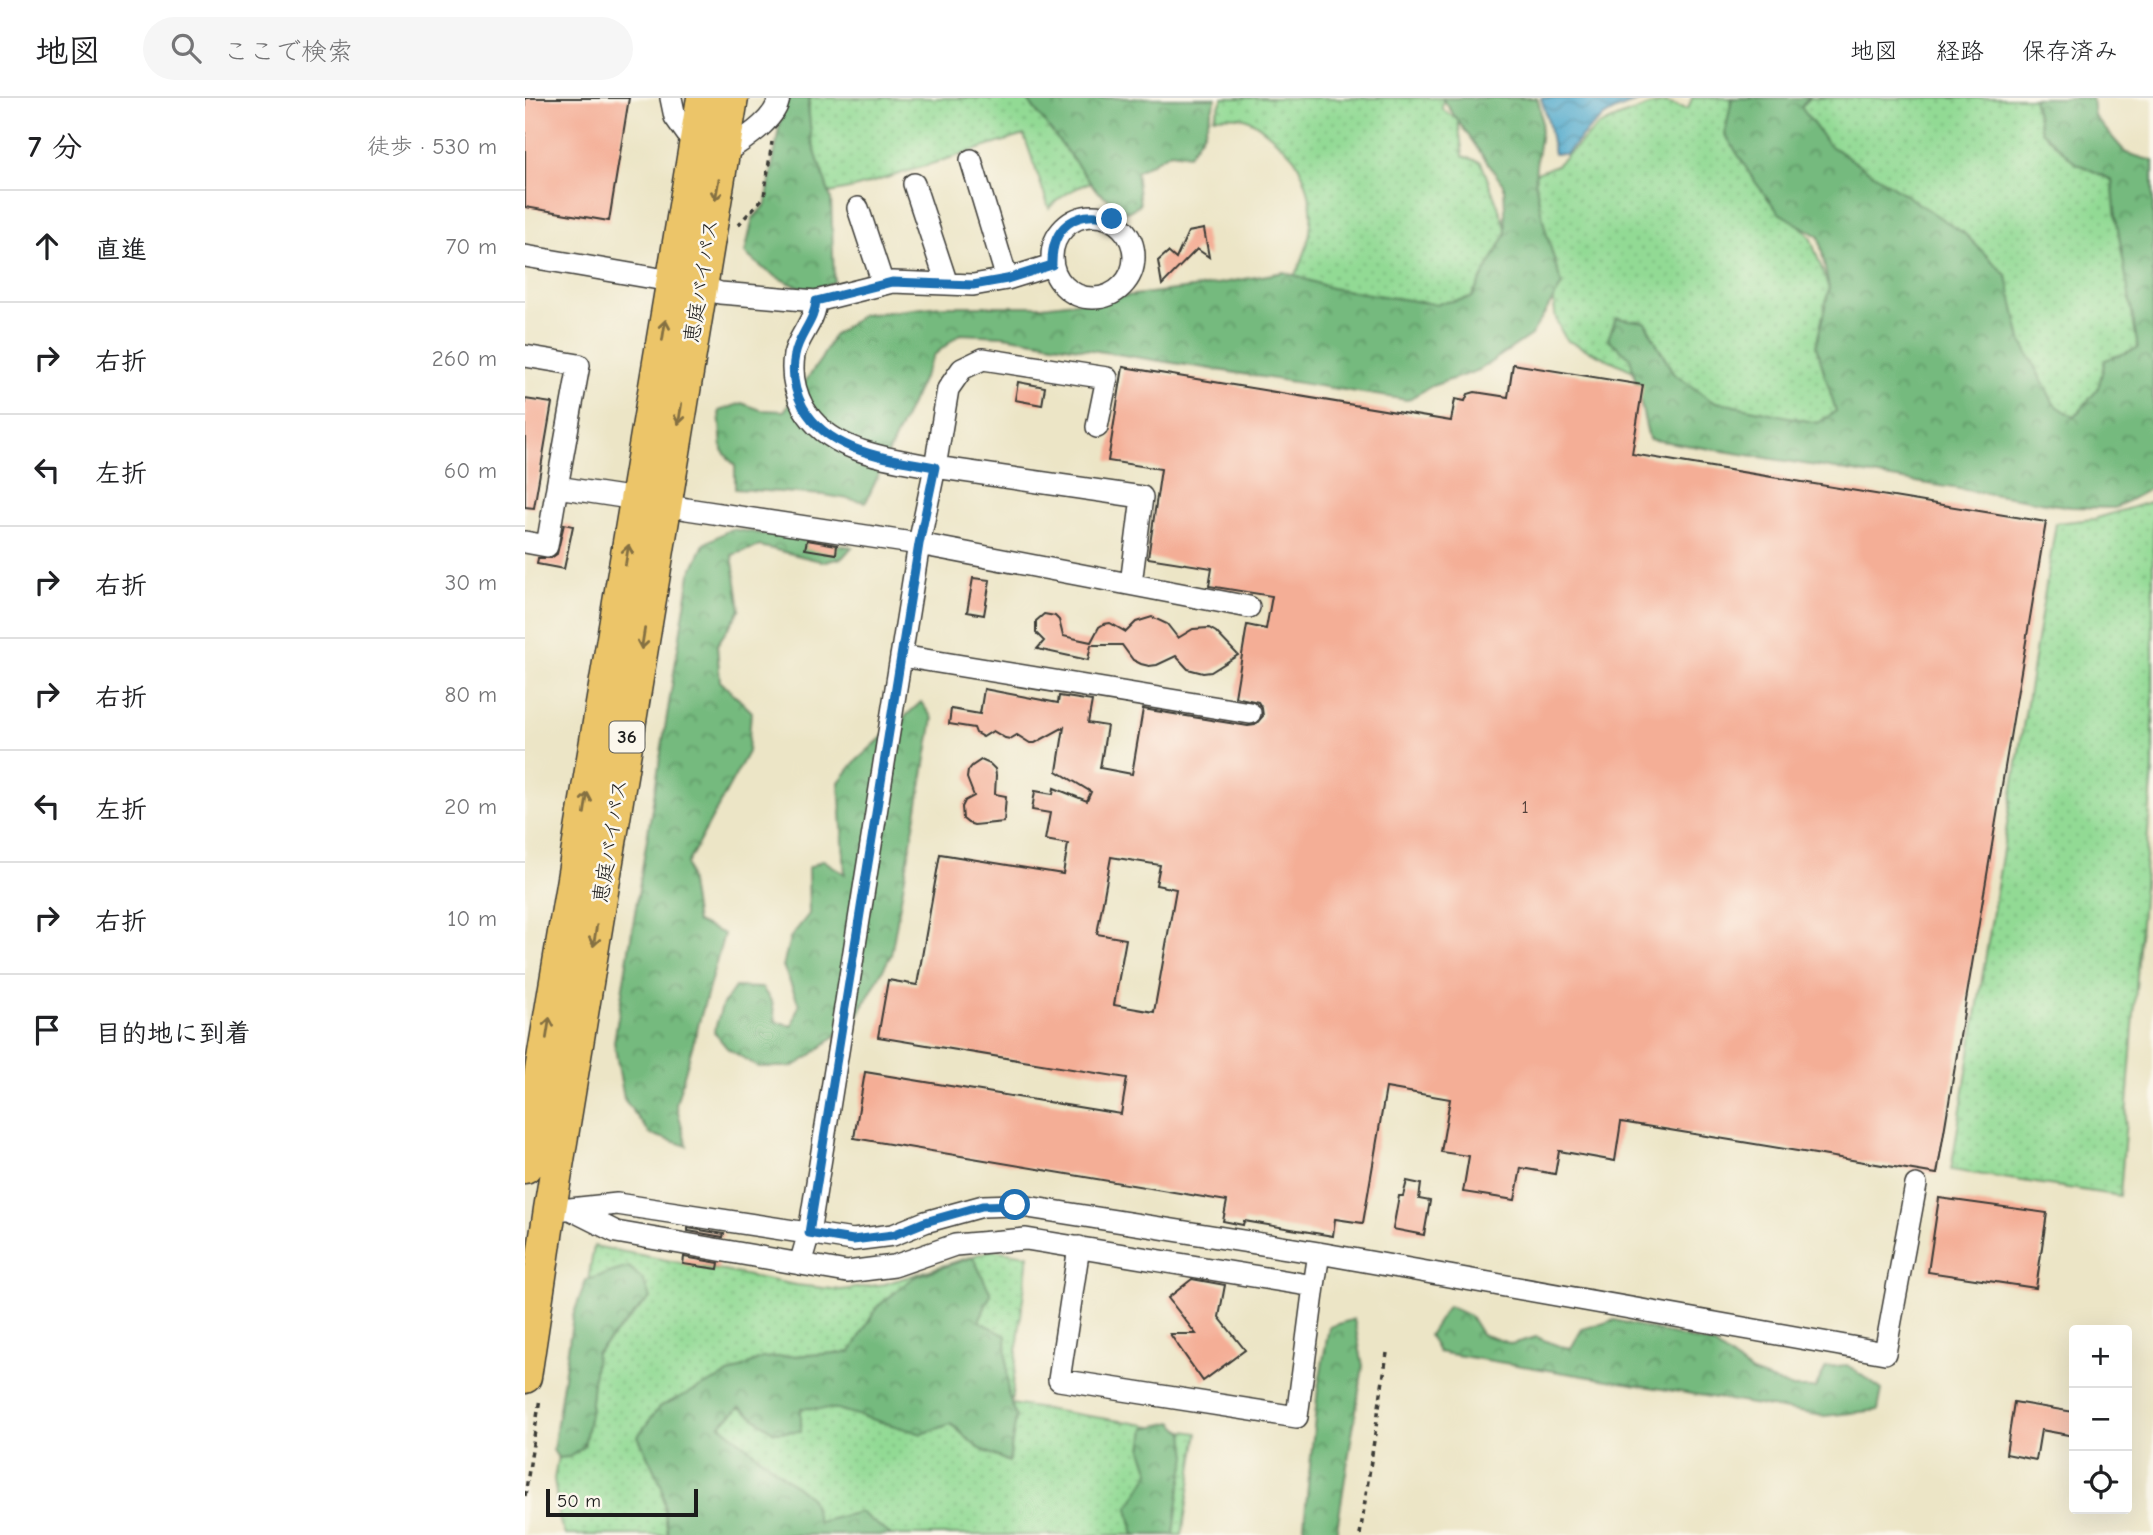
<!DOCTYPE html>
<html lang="ja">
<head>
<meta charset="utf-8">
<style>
	body { margin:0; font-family:"Comic Neue","Klee One",sans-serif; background:#f6f6f6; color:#202124 }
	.controls { position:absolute; right:21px; bottom:21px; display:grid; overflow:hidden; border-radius:7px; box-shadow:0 7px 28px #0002 }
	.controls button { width:63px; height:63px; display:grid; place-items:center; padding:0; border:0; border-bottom:2px solid #e0e0e0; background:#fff; color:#202124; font:35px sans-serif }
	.scale { position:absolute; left:21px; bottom:18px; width:152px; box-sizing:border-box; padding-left:7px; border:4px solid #1c1c1c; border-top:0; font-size:19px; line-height:24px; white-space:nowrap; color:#1c1c1c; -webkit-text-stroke:5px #fbf7ec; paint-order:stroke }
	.stop { position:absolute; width:21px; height:21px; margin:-16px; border:5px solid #1f6fb2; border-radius:50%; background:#fff }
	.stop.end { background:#1f6fb2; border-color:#fff; box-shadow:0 2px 7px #0008 }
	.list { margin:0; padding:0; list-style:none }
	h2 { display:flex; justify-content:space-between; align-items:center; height:91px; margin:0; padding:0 28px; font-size:30px }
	h2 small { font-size:23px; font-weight:400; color:#757577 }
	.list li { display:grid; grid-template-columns:46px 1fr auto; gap:21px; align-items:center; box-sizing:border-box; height:112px; padding:0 28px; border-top:2px solid #e0e0e0 }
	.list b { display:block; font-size:26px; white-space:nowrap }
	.list em { font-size:23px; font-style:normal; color:#757577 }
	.icon { flex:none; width:38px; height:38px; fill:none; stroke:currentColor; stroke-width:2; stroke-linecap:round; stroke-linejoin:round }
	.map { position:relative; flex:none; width:1628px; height:1437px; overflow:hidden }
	header { display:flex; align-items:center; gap:42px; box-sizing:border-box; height:98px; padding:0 35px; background:#fff; border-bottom:2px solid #e0e0e0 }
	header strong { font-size:33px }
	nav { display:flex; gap:38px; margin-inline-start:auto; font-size:24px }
	.search { width:490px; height:63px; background:#f6f6f6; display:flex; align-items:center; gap:18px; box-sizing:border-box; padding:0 24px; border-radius:38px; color:#757577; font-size:26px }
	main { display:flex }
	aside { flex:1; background:#fff }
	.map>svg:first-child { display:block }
	.grass { fill:url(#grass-dots); stroke:#577b58; stroke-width:2 }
	.forest { fill:url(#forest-crowns); stroke:#486b4d; stroke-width:2 }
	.water { fill:url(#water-waves); stroke:#366274; stroke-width:2 }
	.building { fill:#f4ae96; fill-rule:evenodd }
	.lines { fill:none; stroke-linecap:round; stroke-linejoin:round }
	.minor-casing { stroke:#3b3a36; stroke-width:24 }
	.highway-casing { stroke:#3b3a36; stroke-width:35 }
	.path { stroke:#3b3a36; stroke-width:3.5; stroke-dasharray:5 5; stroke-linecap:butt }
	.minor { stroke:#fff; stroke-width:21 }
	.highway { stroke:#ecc569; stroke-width:32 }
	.oneway { stroke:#847042 }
	.route { stroke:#1f6fb2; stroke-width:9 }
	.labels { text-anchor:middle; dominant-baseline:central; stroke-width:5; stroke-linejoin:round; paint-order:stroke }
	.number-label { font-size:18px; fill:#52403a }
	.shield { fill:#fbf7ec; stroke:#5f5e5a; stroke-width:2 }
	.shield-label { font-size:19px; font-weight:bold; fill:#1c1c1c }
	.street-label { font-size:21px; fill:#1c1c1c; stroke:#fbf7ec }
</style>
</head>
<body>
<header>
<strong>地図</strong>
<div class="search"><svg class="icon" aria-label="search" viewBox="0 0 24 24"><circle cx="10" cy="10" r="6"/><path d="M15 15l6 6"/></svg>ここで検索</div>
<nav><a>地図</a><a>経路</a><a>保存済み</a></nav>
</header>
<main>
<aside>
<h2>7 分<small>徒歩 · 530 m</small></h2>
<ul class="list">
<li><svg class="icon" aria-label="ahead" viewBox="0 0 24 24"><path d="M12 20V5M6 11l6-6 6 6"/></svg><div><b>直進</b></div><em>70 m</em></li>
<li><svg class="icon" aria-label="right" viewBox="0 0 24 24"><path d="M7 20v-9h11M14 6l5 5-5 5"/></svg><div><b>右折</b></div><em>260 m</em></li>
<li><svg class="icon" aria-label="left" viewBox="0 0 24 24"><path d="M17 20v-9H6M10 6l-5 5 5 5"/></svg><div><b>左折</b></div><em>60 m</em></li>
<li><svg class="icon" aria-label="right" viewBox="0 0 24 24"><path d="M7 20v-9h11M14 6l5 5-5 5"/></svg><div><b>右折</b></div><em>30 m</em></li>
<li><svg class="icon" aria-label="right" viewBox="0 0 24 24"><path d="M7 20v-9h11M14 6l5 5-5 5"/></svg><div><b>右折</b></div><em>80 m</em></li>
<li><svg class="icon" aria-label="left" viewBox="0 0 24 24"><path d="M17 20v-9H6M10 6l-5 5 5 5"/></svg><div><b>左折</b></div><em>20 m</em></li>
<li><svg class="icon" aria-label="right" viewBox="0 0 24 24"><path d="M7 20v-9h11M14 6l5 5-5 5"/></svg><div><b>右折</b></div><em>10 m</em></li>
<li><svg class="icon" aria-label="arrive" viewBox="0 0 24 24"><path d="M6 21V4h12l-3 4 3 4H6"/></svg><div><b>目的地に到着</b></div></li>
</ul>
</aside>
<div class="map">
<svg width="1628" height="1437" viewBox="0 0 1628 1437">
	<defs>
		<pattern id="grass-dots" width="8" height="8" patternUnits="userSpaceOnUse" patternTransform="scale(1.75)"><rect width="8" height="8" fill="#92da94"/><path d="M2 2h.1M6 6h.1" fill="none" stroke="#7dba7f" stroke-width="1.8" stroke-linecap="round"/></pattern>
		<pattern id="forest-crowns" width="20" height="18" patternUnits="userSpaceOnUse" patternTransform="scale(1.75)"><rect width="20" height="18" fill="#75ba7e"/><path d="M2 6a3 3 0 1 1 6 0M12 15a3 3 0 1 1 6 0" fill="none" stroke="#5f9666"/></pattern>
		<pattern id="water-waves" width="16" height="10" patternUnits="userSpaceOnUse" patternTransform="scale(1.75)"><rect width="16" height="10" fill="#4fa9cc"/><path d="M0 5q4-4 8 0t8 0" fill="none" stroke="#4189a5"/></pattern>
	</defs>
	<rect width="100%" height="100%" fill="#fbf7ec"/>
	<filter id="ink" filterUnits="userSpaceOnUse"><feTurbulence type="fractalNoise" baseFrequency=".0143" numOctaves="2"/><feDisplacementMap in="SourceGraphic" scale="14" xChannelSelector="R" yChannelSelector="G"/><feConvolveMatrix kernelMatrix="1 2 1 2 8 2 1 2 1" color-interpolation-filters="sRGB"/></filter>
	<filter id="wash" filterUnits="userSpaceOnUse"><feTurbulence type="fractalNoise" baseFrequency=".00686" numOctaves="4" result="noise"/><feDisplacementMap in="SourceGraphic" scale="28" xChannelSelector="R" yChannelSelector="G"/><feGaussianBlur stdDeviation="1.57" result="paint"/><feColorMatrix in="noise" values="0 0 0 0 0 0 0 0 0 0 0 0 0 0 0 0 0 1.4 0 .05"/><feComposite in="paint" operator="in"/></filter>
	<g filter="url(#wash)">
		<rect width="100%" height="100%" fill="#ece5c6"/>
		<!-- grass -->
		<path class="grass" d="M285,0H512L574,81C554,88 539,95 524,110L499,37L329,90L304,95C294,66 279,32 285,0Z
			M698,0H918L917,11L933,22L938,58L956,64L987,145L971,196L925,213L766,183C790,145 794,103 771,63C767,56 759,50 753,44C743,35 734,26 722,21C713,17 699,19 689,19Z
			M1167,0H1207L1260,110L1285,139L1304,191L1317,303L1311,323L1247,337L1043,243C1023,217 1032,204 1027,175C1021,143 1008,111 999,80L1032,67L1073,28L1099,17L1127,7L1141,5L1163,11Z
			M1284,0H1508L1516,33L1551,65L1587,82L1627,243L1557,355L1308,65L1271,15Z
			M1625,404L1628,407V670L1595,1098L1426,1072L1531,425L1569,421Z
			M69,1148L271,1187L316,1192L360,1186L467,1152L503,1157L486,1306L673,1335L657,1437H366L335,1414L293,1424L138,1398L143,1437H40L35,1424L29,1381Z"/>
		<!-- forest -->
		<path class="forest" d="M259,0H285L283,8L287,44L306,101L309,183C282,204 240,174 220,155L228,120L241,106Z
			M501,0H691L679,34L664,57L646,54L611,74L615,107L602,114L572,93Z
			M917,0H1012C1024,30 1007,58 1011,86C1016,121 1027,154 1037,187L1006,237L954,272L907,288L882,302L478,238L435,236L408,258L341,404L299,397L210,391V368L197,352L194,313L217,305L236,312L259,313L296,261L308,238L337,217L415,208H517L675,189L759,174L806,190L909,206L946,200L981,136L979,88Z
			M1207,0H1284L1276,9L1303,46L1440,136L1482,178L1496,242L1529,306L1549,319L1573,291L1580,262L1613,250L1591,120L1587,82L1551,65L1516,33L1508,0H1567L1569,18L1601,55L1628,63V389L1590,410L1546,409L1124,341L1105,259L1083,241L1091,220L1120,224L1148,275L1187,303L1293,325L1311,313L1291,248L1304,191L1294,139L1254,115L1228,81L1200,36Z
			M206,431L327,449L317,460L299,464L235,448L207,457L215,512L192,547L195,583L226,613L223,654L162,766L171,824L199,836L151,1006L162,1048L125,1036L99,1001L89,944L165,476L179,446Z
			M396,604L408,621L366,857L331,921L284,959L267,969H233L202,950L189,934L197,908L210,889L237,890L247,904L251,924L267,928L274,906L258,868L265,840L284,816L283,770L298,762L320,776L314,684L329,665Z
			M448,1159L466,1196L454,1223L481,1238L483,1296L491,1319L484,1364L453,1350L426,1326L397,1336L312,1311L276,1310V1333L249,1334L215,1309L195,1327L286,1400L293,1424L335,1414L366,1437H143L137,1389L113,1338L134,1309L237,1260L326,1254L352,1209L389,1179Z
			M104,1169L118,1182L125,1200L71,1255L65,1315L59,1349L44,1359L33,1360L28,1352L48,1218L61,1182Z
			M923,1208L945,1218L956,1236L987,1246L1011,1239L1034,1248L1046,1250L1057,1231L1090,1222L1189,1247L1227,1275L1268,1290H1290L1301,1269L1322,1267L1357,1292L1353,1312L1299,1318L913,1254L904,1237Z
			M829,1221L838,1268L811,1437H778L793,1290L804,1229Z
			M648,1324L659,1335L662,1358L654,1396L649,1437H609L603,1410L625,1374L617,1352L620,1330Z"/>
		<!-- water -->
		<path class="water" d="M1016,0H1126C1081,12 1072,21 1041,56H1029L1023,23Z"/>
		<g id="blocks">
			<!-- building -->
			<path class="building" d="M0,0H104L84,123L0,109Z
				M679,131L684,159L672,151L637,187L633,163L643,154L651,161L663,134Z
				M988,266L1118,287L1107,356L1521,424L1412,1076L1096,1024L1090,1063L1034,1053L1030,1076L996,1070L990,1102L938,1094L944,1058L916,1054L925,1001L861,990L838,1125L810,1121L808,1138L719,1123L718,1127L698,1123L702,1103L329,1040L340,974L596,1016L602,980L353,939L363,882L392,887L415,756L538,776L543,746L520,742L525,715L507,712L510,693L528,696L529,690L562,703L566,694L532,673L539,629L510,645H505L492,637L485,641L480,640L468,633L458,639L451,635L449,630L424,626L426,611L455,616L459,591L533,605L534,598L567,603L563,625L582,628L575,670L607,676L618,611L723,628L730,627L738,618L737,610L733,604L710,599L722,527L741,531L747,498L684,488L687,470L623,460L636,371L583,363L598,269L926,323L930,301L940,303L943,296L950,294L983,299ZM586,759L635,767L631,787L651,791L629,914L589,907L601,841L572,836Z
				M493,284L520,289L517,307L490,302Z
				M0,301L27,305L9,410L0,409Z
				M39,426L48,428L39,471L12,466L13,460H26L32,456Z
				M282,442L312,447L311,456L280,451Z
				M448,480L465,482L459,517L442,514Z
				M519,516L530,518L534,522L538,538L566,544L574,529L579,526L585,525L601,534L611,524L627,519L642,526L653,540L668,531L684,530L691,534L713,557L686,574L678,575L663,571L651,558L632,567L624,568L616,566L608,562L597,547H566L563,562L512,551L519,543L511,535V523Z
				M456,662L465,666L470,671L471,677L470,696L481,698L479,724L449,727L443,725L438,721L437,709L440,703L449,698L442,680L443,673L447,668Z
				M882,1083L896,1086L894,1101L905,1103L899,1137L868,1131L874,1098H878Z
				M1414,1100L1522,1115L1511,1190L1403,1174Z
				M163,1130L199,1136L198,1139L163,1133Z
				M159,1159L194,1165L193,1171L158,1166Z
				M667,1181L700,1187L694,1219L720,1252L678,1283L645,1236H671L643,1200Z
				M1489,1304L1549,1314V1338L1516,1332L1511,1362L1481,1356Z"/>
		</g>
	</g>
	<g filter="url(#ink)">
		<use href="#blocks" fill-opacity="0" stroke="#3b3a36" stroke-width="2"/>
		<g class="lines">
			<defs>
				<path id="minor" d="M146,0L150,19L170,47
					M198,56C216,43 251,23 254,0
					M446,62L482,181
					M389,86L422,186
					M333,110L358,186
					M527 159a41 41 0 1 1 82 0a41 41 0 1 1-82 0Z
					M0,158L175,188L195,195L291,203L367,184L448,187L482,181L527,167
					M0,258L54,267L32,389L111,401L162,411L394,446L724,509
					M572,329L582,280L458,261L437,271L423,291L410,369L617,399L606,486
					M0,444L22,448L32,389
					M376,558L725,615
					M25,1111H45L92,1106L328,1142L368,1137L400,1124L458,1108L490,1107L794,1155L1360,1255L1391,1087
					M45,1111L91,1134L322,1174L369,1168L430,1147L501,1141L789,1188L794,1155
					M554,1149L534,1282L772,1319L789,1188
					M275,1166L284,1135L394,446L410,369C363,360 304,355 278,309C269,292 266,276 269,257C273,238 290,224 291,203"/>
				<path id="highway" d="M0,1069L178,0
					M0,1279L25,1111L207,0"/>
			</defs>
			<!-- minor casing -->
			<use href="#minor" class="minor-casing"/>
			<!-- highway casing -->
			<use href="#highway" class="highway-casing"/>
			<!-- path -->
			<path class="path" d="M213,127L239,99L247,44
				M0,1398L15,1300
				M835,1437L862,1255"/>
			<!-- minor -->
			<use href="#minor" class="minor"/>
			<!-- highway -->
			<use href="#highway" class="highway"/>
		</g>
		<!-- one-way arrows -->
		<defs><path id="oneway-shaft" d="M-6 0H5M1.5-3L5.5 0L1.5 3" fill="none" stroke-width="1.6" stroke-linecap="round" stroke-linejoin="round" transform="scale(1.75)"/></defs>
		<g class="oneway">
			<use href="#oneway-shaft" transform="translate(192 92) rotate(100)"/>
			<use href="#oneway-shaft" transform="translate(139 232) rotate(-81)"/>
			<use href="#oneway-shaft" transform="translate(155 316) rotate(99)"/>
			<use href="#oneway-shaft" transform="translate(102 457) rotate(-81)"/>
			<use href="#oneway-shaft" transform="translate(118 541) rotate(99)"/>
			<use href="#oneway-shaft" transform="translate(61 705) rotate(-81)"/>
			<use href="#oneway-shaft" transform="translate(70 838) rotate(99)"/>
			<use href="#oneway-shaft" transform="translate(23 930) rotate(-81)"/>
		</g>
	</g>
	<g class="lines" filter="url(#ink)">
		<!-- route -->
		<path class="route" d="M490,1107L457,1108L400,1124L368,1137L328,1142L284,1135L394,446L410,369C363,360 304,355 278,309C269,292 266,276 270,257C273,238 290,223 291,203L367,184L448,187L482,181L527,167C526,129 551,110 587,121"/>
	</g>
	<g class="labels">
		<!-- number labels -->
		<g class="number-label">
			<text x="1000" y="709">1</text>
		</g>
		<!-- shield labels -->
		<rect class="shield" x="84.5" y="623.5" width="35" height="31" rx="5"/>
		<g class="shield-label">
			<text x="102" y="639">36</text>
		</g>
		<!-- street labels -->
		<g class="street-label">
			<text transform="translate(176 183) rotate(-81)">恵庭バイパス</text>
			<text transform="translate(85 743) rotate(-81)">恵庭バイパス</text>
		</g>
	</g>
</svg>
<div class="controls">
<button>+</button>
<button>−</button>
<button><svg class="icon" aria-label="locate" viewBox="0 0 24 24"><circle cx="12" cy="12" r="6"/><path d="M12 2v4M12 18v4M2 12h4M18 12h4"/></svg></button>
</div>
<div class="scale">50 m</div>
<div class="stop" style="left:490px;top:1107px"></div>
<div class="stop end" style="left:587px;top:121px"></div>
</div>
</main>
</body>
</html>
